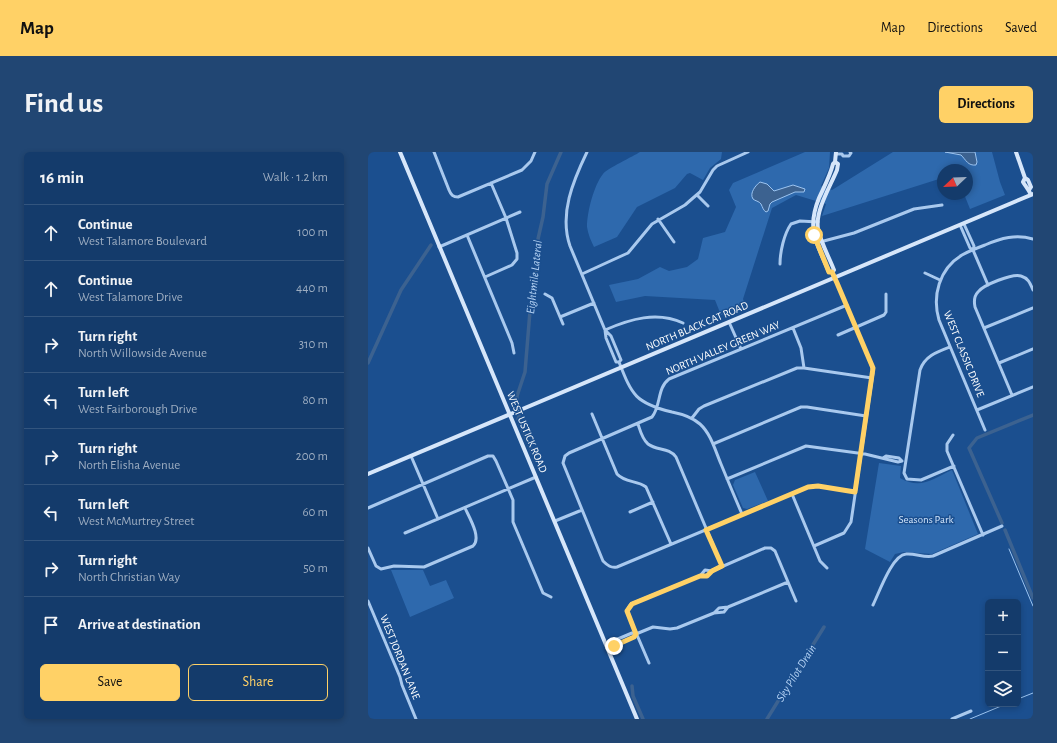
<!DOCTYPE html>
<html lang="en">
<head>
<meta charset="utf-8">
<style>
	body { margin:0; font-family:"Alegreya Sans",sans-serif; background:#214673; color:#f1f3f6 }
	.controls { position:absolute; right:12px; bottom:12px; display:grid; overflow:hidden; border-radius:6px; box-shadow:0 2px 6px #0003 }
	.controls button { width:36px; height:36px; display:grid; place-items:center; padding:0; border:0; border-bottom:1px solid #33557e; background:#143b6b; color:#f1f3f6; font:20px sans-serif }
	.compass { position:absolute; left:569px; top:12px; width:36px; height:36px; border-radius:50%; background:#143b6b; box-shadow:0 2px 6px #0003; rotate:247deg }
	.stop { position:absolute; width:12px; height:12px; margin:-9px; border:3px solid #ffd166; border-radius:50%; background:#fff }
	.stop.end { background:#ffd166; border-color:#fff; box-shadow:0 1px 4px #0008 }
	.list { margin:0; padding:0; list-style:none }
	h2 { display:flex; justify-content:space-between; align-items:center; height:52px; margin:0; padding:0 16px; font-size:17px }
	h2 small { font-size:13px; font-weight:400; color:#9dadc1 }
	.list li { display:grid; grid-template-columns:26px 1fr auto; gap:12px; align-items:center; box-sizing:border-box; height:56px; padding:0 16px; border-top:1px solid #33557e }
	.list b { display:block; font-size:15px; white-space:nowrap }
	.list p { margin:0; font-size:13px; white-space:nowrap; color:#9dadc1 }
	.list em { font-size:13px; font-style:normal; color:#9dadc1 }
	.actions { display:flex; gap:8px; padding:12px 16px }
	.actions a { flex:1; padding:9px 0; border:1px solid #ffd166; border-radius:6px; text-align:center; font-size:14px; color:#ffd166 }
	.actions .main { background:#ffd166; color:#111 }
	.icon { flex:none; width:22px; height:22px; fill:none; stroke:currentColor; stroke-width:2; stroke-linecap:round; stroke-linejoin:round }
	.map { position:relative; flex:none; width:665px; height:567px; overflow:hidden; border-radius:6px }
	header { display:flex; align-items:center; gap:24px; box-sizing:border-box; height:56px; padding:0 20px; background:#ffd166; color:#111 }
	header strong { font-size:19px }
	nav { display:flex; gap:22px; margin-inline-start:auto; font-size:14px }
	.intro { display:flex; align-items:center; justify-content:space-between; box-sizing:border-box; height:96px; padding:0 24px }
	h1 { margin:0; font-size:28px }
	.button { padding:10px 18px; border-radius:6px; background:#ffd166; color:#111; font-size:14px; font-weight:700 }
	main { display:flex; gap:24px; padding:0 24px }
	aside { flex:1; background:#143b6b; border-radius:6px; box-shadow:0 2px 6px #0003 }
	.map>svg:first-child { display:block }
	.green { fill:#2e69ad }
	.water { fill:#3c6290; stroke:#9cc4f0 }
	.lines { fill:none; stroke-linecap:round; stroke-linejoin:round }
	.stream { stroke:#9cc4f0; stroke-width:1 }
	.canal { stroke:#3c6290; stroke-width:3.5 }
	.street { stroke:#a9c9ee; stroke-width:3 }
	.secondary { stroke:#d6e6fa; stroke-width:4 }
	.route { stroke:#ffd166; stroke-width:5 }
	.labels { text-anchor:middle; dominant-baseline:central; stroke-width:3; stroke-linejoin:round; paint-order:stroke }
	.street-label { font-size:11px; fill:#fff; stroke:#1b4f8f }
	.park-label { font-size:11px; fill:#cfe3fa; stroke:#1b4f8f }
	.water-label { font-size:12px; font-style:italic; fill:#b5d3f5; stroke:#1b4f8f }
</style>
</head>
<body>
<header>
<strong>Map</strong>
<nav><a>Map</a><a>Directions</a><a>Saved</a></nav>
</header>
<div class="intro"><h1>Find us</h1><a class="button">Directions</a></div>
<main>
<aside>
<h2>16 min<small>Walk · 1.2 km</small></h2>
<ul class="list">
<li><svg class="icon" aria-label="ahead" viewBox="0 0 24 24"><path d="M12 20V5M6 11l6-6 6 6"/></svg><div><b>Continue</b><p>West Talamore Boulevard</p></div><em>100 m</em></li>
<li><svg class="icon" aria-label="ahead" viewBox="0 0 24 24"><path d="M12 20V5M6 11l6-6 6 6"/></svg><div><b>Continue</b><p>West Talamore Drive</p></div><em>440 m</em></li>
<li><svg class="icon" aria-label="right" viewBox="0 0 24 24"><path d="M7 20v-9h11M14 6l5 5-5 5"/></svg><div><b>Turn right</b><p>North Willowside Avenue</p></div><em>310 m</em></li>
<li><svg class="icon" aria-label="left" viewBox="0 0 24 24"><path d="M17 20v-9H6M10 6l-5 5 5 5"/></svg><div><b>Turn left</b><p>West Fairborough Drive</p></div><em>80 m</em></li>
<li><svg class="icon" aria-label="right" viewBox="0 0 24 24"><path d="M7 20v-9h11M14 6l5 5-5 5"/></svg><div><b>Turn right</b><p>North Elisha Avenue</p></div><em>200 m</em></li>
<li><svg class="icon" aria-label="left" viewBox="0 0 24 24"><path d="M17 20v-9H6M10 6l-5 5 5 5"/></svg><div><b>Turn left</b><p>West McMurtrey Street</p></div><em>60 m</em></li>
<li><svg class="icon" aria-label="right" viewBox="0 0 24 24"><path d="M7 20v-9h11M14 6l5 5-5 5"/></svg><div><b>Turn right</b><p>North Christian Way</p></div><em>50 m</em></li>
<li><svg class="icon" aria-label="arrive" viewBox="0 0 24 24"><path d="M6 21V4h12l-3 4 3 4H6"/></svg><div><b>Arrive at destination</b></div></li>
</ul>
<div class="actions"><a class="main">Save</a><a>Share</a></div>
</aside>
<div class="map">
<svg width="665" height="567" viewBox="0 0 665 567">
	<rect width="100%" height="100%" fill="#1b4f8f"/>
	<!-- green -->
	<path class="green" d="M272,0H354L353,7L342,16L335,28L322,21L319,22L307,36L269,55L249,85L226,95C223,89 220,82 219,75C219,60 226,33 235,22C238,17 266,4 272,0Z
		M437,0H462L461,16L453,34L464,38L525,0H624L632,30L637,43L602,57L596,42H599V18H575V28L571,27L454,64L458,52L428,43L404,56L375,147L377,153L353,163L347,148L277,144L248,150L241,133L270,127L292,115L301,119L319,115L330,107L335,86L357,80L368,55L361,38L365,31Z
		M511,311L533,314L532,326C553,338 564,327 584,318L610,382L564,402L536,400L527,402L522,410L497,397Z
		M387,320L400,349L379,357L375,356L365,333L367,328Z
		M23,418H55L62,434L78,428L86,446L42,465Z"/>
	<!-- water -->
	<path class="water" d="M577,0H607L609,10L608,13C600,14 598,8 593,3Z
		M392,30L399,32L406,39L425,33L437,37L436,40H427L404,50L402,52L400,59L398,60C395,58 395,56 393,52C391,49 387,49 385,47C381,41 388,33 392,30Z"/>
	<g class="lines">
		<!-- stream -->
		<path class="stream" d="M641,397L665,454
			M650,547L665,541
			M602,567L638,552"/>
		<!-- canal -->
		<path class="canal" d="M0,211L33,138L63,93
			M149,252V244L157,220L163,147L169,117L170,87L175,65L179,32L193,0
			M151,264L150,267L165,302
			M634,371L601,296L609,286L665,263
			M637,378L665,446
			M264,534L265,544L275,567
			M399,567L456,475"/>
		<!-- street -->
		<path class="street" d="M66,0L81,38C83,43 85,45 90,45L154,18L163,9L167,0
			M219,0C205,29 191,62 202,94L237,178L238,186L248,210H251L253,208L243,184L237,178
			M468,2H474L475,4H481L483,1L482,0
			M329,43L340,54
			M290,67L306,90
			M596,72L606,94L605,98L620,133
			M592,73L602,96L605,98
			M99,83L144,191L146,201
			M452,90L486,81L546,57L574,53
			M71,95L152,60
			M412,112C412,100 416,82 423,72L432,69L450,70
			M557,121L572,128
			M214,122L260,101L284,72L317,53L325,46L332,40L345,18L349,14L380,0
			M117,125L144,113L149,107V101L138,66L123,31
			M177,142L184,146L195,172
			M479,153L301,227C289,236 293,254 284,265L201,301L197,304L195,311L235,409C240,414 243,416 249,415L440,335L450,334L487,340
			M192,165L226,151
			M361,170L373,197
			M425,176L433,196L436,216
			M616,176L665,156
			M237,178C262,167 289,159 315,171
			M470,183L516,163L518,160V142
			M582,195C569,200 557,204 552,218L536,321L539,327L553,328L586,314
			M251,210C264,243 267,251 304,260C314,262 324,265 332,272C343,282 347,298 353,312C360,329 367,346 374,362
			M631,211L665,197
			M644,243L607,155C606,150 606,144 610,140C615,133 645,121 653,124C660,126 662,131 665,138
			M609,258L665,235
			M224,262L249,322C257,331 269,328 278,335L303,392
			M324,266L331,257L336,254L429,216H436L504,226
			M270,272C272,278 274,287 280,292C289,299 301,295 308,305L354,414
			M617,278L571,168C564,144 571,117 594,103C601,99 609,96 617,93C633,86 648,82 665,87
			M585,283L579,292V299L615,383
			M345,292L433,255H439L498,264
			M43,304L70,367
			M359,327L438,294L497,302L530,310L534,309L531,306L518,304L515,306
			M424,342L452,409L459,416
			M0,356L120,304H125L128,309L145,348V370L175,441L183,445
			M262,360L285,350
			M187,369L214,358
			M37,381L168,325
			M446,394L476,381L483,370L505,221L503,212L467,126
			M0,396L8,414L13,417L26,414L56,415L105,394C114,386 101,365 97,356
			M332,424L337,418L344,419L397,396H403L407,399L428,449
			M0,449L32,525L34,533L48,567
			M505,453C511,441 524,403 538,402C547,401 556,406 565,404L634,374
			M346,461L351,456L360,455L420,430
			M268,482L285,475L302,477L309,476L346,461L356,460L360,455
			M238,492L264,481L268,482L266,485L240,496
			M281,511L260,462C259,458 260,455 263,452L332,424H339L344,419
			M584,567L603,559"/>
		<!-- secondary -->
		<path class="secondary" d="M32,0L269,567
			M648,0L657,26
			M467,10L470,12L469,18C462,35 447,59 450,77C453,91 461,105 466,118L464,120H461C449,91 438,78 451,46C456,35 462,24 465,12Z
			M467,10L468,0
			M661,38L663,35L660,28L657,26L655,30C658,35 661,38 663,43
			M0,322L665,42"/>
	</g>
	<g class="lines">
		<!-- route -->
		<path class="route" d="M246,494L266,485L268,482L259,459L264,452L332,424H339L344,419L354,414L338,378L440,335L450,334L487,340L505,216L469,131L464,120H461L446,83"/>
	</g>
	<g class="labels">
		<!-- street labels -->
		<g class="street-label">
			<text transform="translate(329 174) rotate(-23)">NORTH BLACK CAT ROAD</text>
			<text transform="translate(355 196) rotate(-23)">NORTH VALLEY GREEN WAY</text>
			<text transform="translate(596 202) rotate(68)">WEST CLASSIC DRIVE</text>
			<text transform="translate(159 280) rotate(67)">WEST USTICK ROAD</text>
			<text transform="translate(32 505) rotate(68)">WEST JORDAN LANE</text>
		</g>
		<!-- park labels -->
		<g class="park-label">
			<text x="558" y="367">Seasons Park</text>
		</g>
		<!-- water labels -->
		<g class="water-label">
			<text transform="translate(166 125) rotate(-84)">Eightmile Lateral</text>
			<text transform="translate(428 521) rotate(-58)">Sky Pilot Drain</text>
		</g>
	</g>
</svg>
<div class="controls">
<button>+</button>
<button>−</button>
<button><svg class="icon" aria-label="layers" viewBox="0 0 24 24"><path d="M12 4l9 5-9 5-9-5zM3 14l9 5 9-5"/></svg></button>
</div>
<svg class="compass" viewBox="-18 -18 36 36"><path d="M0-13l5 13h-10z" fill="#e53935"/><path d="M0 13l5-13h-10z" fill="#9dadc1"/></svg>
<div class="stop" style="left:446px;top:83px"></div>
<div class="stop end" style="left:246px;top:494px"></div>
</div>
</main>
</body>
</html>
